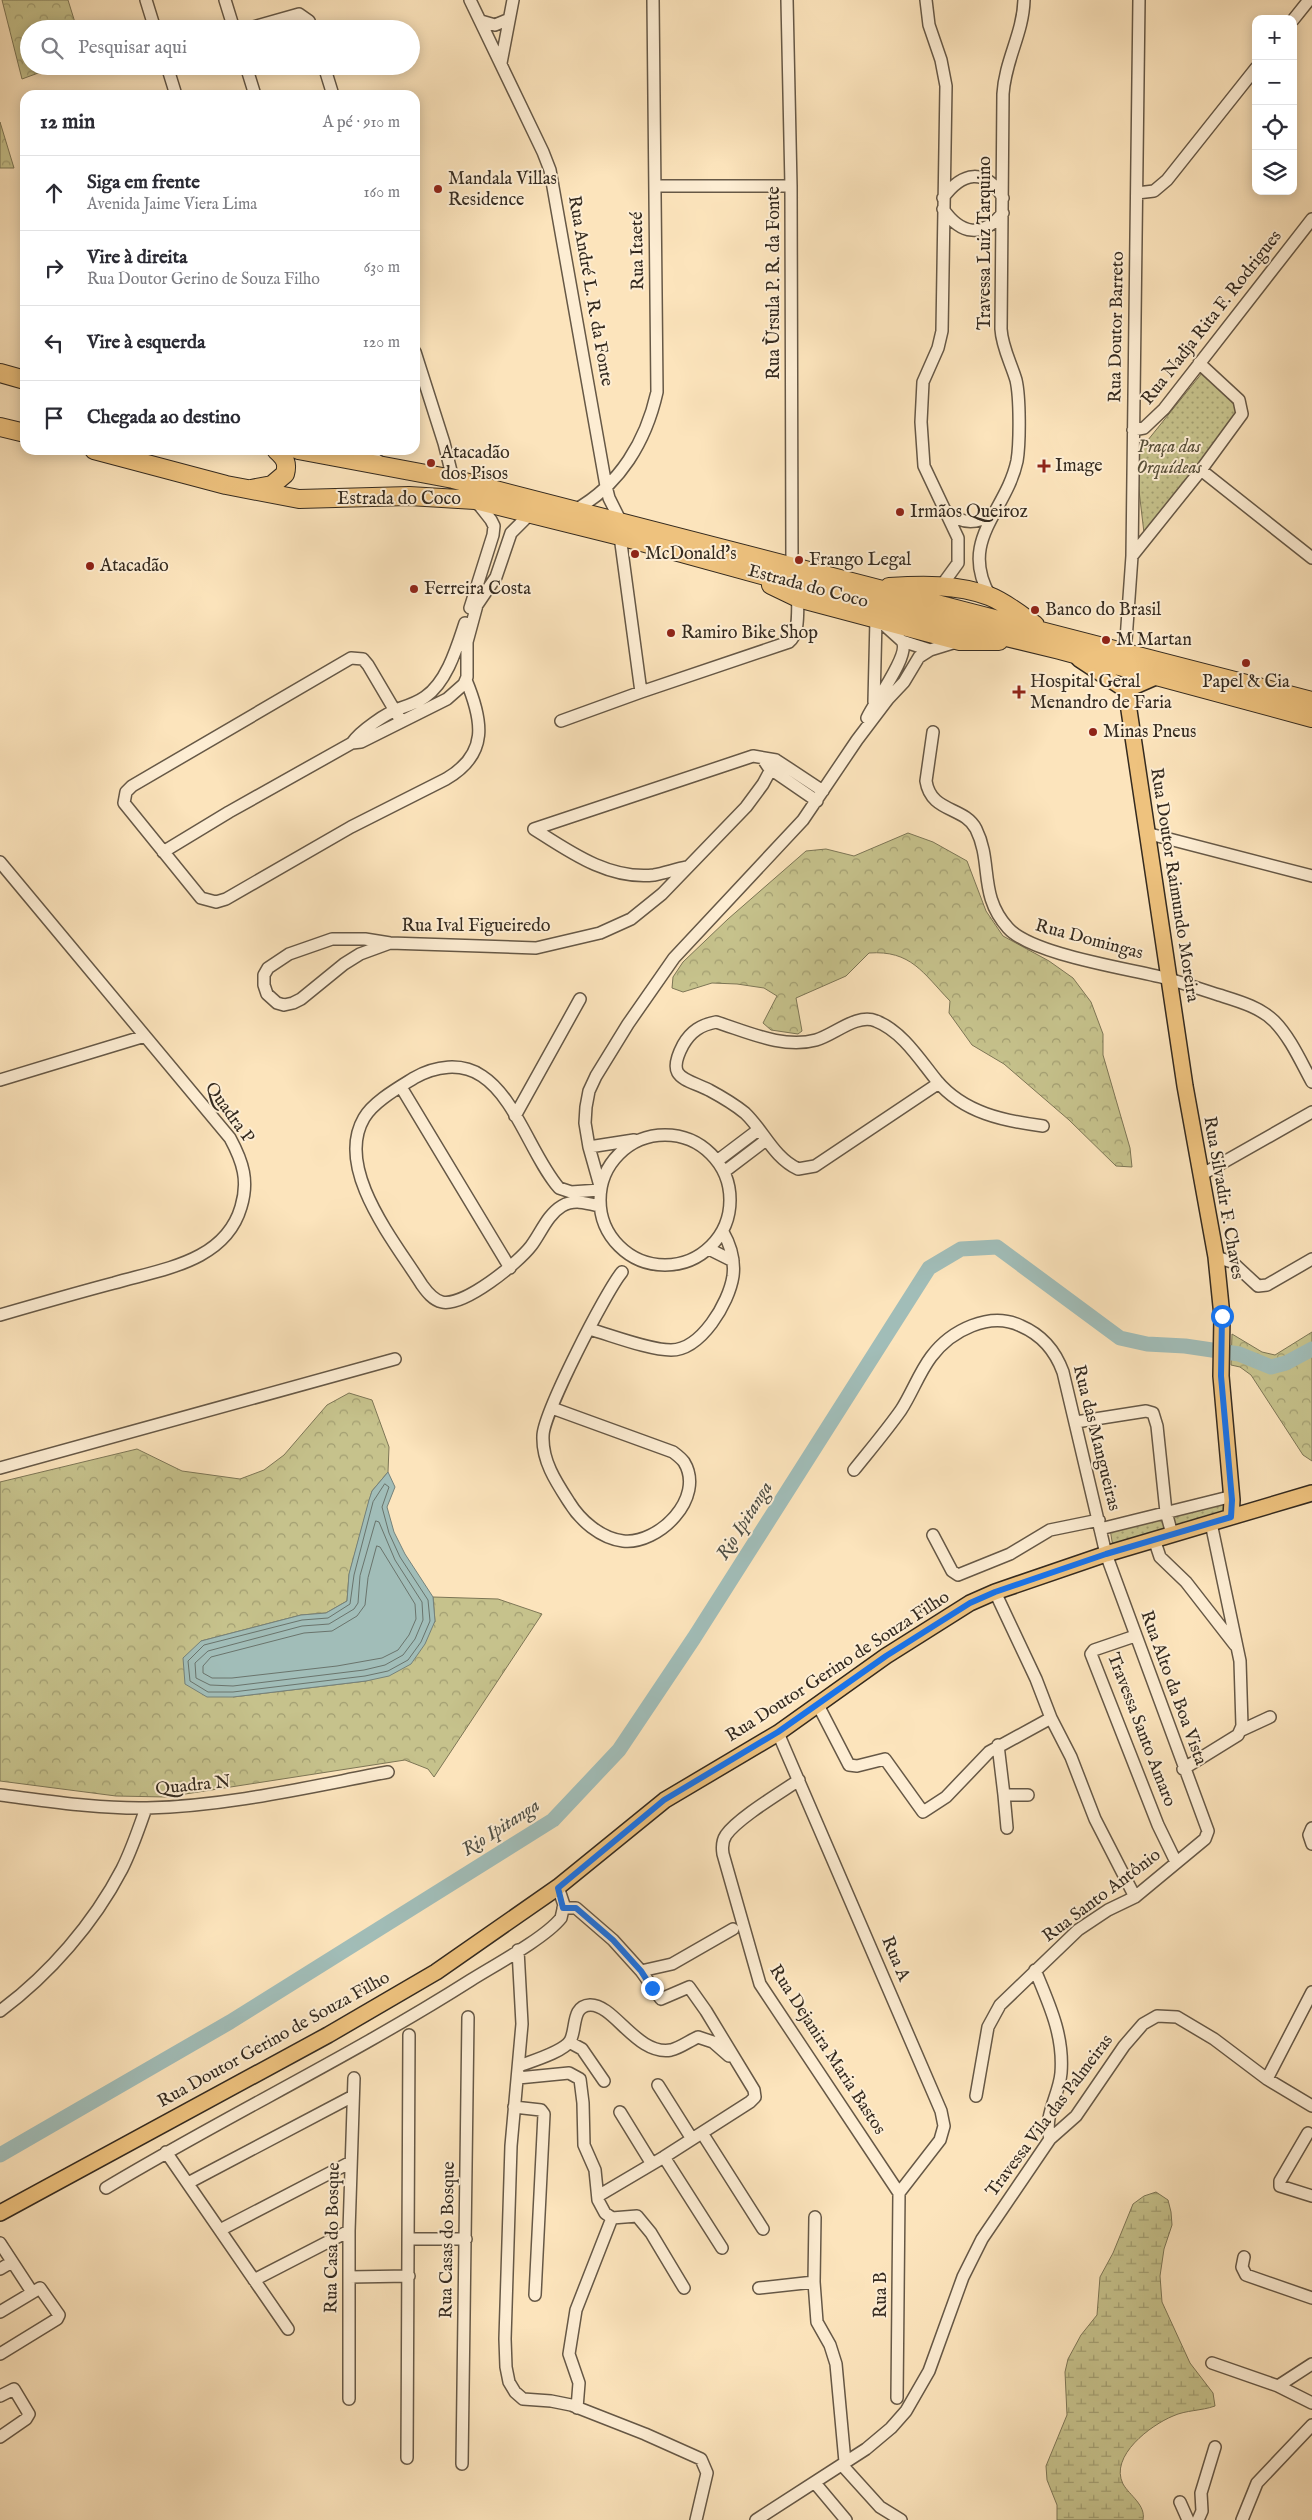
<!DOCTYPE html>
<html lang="pt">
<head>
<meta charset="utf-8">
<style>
	body { margin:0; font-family:"IM FELL English",serif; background:#f7f7f7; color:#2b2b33 }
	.controls { position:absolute; right:15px; top:15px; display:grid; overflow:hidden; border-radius:10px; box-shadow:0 2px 12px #0003 }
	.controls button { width:45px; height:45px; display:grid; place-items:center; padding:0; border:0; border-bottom:1px solid #e1e1e2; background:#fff; color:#2b2b33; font:25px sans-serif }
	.stop { position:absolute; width:15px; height:15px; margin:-11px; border:4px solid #1a73e8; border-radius:50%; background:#fff }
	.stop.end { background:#1a73e8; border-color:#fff; box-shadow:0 1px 5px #0008 }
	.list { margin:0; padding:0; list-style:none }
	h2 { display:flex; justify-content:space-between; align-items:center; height:65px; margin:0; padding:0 20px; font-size:21px }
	h2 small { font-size:16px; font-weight:400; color:#7c7c81 }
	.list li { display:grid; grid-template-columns:32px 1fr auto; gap:15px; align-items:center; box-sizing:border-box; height:75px; padding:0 20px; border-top:1px solid #e1e1e2 }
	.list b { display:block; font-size:19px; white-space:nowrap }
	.list p { margin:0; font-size:16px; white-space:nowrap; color:#7c7c81 }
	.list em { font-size:16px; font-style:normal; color:#7c7c81 }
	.icon { flex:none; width:28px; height:28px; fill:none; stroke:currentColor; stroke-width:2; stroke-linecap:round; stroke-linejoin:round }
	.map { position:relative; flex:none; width:1312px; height:2520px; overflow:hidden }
	.search { position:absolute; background:#fff; box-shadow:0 2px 12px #0003; left:20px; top:20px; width:400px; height:55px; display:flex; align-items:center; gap:12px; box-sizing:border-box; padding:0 18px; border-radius:28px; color:#7c7c81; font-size:19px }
	.panel { position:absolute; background:#fff; box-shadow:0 2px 12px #0003; left:20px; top:90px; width:400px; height:365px; border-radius:15px }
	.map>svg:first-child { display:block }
	.forest { fill:url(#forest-crowns); stroke:#7d7656 }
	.wetland { fill:url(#wetland-marsh); stroke:#7d7656 }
	.park { fill:url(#park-dots); stroke:#7d7656 }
	.water { fill:#a1bdb8; stroke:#75827b }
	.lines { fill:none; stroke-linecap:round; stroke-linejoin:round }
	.shore { stroke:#6a746c; stroke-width:1 }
	.river { stroke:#a1bdb8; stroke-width:15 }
	.minor-casing { stroke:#665846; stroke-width:14 }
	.major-casing { stroke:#342a1f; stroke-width:18 }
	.highway-casing { stroke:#342a1f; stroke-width:20 }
	.minor { stroke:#fdedd3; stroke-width:11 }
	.major { stroke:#eec27e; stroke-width:15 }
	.highway { stroke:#eec27e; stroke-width:18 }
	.route { stroke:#1a73e8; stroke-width:6 }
	.poi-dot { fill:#8f2418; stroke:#fdedd3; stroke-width:2 }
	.labels { text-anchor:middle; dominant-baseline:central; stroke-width:4; stroke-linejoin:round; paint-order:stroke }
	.poi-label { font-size:18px; fill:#342a1f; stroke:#fdedd3; text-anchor:start }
	.street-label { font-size:18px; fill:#342a1f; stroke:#fdedd3 }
	.park-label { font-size:18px; font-style:italic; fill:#58503a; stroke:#fdedd3 }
	.water-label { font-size:19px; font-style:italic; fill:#4f4f45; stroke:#fdedd3 }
</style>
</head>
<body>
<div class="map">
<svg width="1312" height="2520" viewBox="0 0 1312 2520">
	<defs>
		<pattern id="forest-crowns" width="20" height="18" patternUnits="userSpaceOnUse" patternTransform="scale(1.25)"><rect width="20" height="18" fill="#c6c28c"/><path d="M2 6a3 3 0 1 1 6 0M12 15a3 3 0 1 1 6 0" fill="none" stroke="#a29e72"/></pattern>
		<pattern id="wetland-marsh" width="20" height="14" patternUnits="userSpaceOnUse" patternTransform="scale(1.25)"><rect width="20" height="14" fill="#c6c28c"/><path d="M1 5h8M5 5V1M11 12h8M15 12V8" fill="none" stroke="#a29e72"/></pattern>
		<pattern id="park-dots" width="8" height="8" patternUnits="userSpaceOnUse" patternTransform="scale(1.25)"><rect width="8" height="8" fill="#c6c28c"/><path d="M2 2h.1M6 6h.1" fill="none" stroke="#a29e72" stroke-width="1.8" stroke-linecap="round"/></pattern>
	</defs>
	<rect width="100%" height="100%" fill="#fce4bc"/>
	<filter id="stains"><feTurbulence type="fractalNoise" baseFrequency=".004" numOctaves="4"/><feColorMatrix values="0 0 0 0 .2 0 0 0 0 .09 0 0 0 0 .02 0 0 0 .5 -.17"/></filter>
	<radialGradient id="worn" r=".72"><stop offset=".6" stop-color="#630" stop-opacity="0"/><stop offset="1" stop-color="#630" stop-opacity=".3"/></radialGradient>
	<!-- forest -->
	<path class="forest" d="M2,0H68L77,29H29V66H57L22,79Z
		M0,122L14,168H0Z
		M908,833L933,842L967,861L986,911L1003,936L1049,961L1073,978L1091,1002L1103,1034V1055L1130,1148L1132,1167L1116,1166L1069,1120L1004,1064L972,1045L949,1013L950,1001C923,973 911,950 869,953L846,976L796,998L802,1031L798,1034L771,1030L763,1023L777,996L764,988L737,984L712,983L683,992L672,988L673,977L683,962L728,919L806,851L826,849L854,856Z
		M1312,1332V1461L1303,1455L1251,1375L1240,1367L1231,1365L1232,1334L1262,1352L1275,1355Z
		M349,1393L372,1400L389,1447L388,1472L372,1491L349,1575L347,1601L326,1613L301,1615L201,1641L233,1697L366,1681L435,1622L433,1597L498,1599L542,1614L434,1777L428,1769L405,1760L166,1797L116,1796L0,1781V1482L137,1449L182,1471L240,1479L264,1470L284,1455L327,1405Z"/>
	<!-- wetland -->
	<path class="wetland" d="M1156,2192L1168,2200L1171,2212L1172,2225L1164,2249L1160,2276L1162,2302L1190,2363L1213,2393L1215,2406C1201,2411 1186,2410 1173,2416C1151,2425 1109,2456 1123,2484C1130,2496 1146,2505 1143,2520H1057V2505L1047,2480L1046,2466L1067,2415L1065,2372L1068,2359L1081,2335L1097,2315L1100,2277L1113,2253L1133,2204L1144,2196Z"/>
	<!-- park -->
	<path class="park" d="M1202,373L1241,408L1144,533L1135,456Z
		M1228,1497L1231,1513L1113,1547L1110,1529Z"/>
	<!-- water -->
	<path class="water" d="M388,1472L395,1487L387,1507L394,1532L405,1554L433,1597L435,1621L425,1644L411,1664L389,1676L366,1681L233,1697H207L185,1684L183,1658L201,1641L301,1615L326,1613L347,1601L349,1574L369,1500L372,1491Z"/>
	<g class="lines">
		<!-- shore -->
		<path class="shore" d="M385,1484L389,1487L382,1507L389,1533L400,1557L428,1600L430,1621L421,1642L408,1660L388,1671L365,1676L233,1692H208L190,1681L188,1661L204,1645L302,1620L328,1618L350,1604L354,1575L373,1502Z
			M376,1521L379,1522L395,1560L422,1602L423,1620L415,1639L403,1655L385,1665L364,1670L233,1686L210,1685L196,1678L195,1663L208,1651L302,1626L329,1624L354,1609L358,1603L360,1576Z
			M377,1546L380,1547L415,1604L416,1619L409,1635L398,1650L382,1658L337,1666L232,1678H212L203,1673V1666L211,1657L304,1633L332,1631L357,1616L365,1605L368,1578Z"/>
		<!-- river -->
		<path class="river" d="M0,2155L230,2022L553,1820L619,1750L694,1638L929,1268L961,1249L997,1247L1120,1338L1147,1344L1185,1346L1239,1354L1271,1367L1286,1363L1312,1349"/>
		<defs>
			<path id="minor" d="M146,0L155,29
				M225,0L234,29
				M470,0L543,152L550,170L606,486L609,498L621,522
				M787,0L791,186L792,566
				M926,0L929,25L941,60L946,86L942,331L938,348L923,382L921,422L924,466L958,538V563L942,585
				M1293,20L1309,0
				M481,21L495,25L507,20
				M246,29L299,14L309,21L312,29
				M501,63L513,0
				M167,66L176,95
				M246,66L255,95
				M324,66L333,95
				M655,186H791
				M1137,193L1154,191L1167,180L1256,68
				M943,198C962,172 985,167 1003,198
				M943,209C961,235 982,238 1003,213
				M415,352L444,443L453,479
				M1133,430L1144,428L1164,409L1312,219
				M364,450L381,463
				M1201,470L1312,558
				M575,510C620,485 646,441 657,392L653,0
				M948,512C963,525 977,524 992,514
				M620,536L641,692
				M1132,556L1201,470L1242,414L1239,400L1199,363
				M990,596C958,540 1006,512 1017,461C1020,443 1020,397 1016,380C1011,363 1002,347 1001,329L1003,94C1005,60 1023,34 1024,0
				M470,608L493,535L494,526L491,520L476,501
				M882,623L902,641L930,650
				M1125,654L1132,556L1139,0
				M874,702L876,619
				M867,718C874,702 911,655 902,641
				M401,721L368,665L363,659L351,658L132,786L126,792L124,803L201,898L216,902L226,899L351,827L446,779C489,754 483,721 466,680
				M561,721L641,692L789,642C800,634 797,610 798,598
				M933,732L926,781C931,813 964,806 976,829C993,863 978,895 1008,928C1032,955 1131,969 1169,979C1186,984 1203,990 1219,995C1238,1001 1260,1007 1274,1021C1290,1037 1301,1062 1312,1082
				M352,743C360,731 386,713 401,708C410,705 418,702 425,697C447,682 457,647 465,623
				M765,762L769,768L817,801
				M534,829L753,756L776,760L823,791
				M534,829C570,852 609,880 654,875C665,873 676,869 687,867
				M1146,833L1312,876
				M163,852L229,812L352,743L361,742L447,699L464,684L467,677V642L477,605L496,577L511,533L531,513
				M0,862L230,1138C243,1162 249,1181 241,1207C225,1262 162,1269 114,1283C76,1293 38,1304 0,1315
				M390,943L360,954L344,964L301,999L293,1003L284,1005L277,1003L267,994L264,985V975L268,968L289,954L332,939H365L390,943L536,948L600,933L631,919L662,894L746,807L763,784L776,760
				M0,1080L145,1036
				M939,1083L815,1166L798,1169C773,1157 764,1131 745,1113C734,1104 722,1097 709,1090C685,1078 665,1079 683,1045C691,1031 701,1025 716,1022C748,1032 783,1049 816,1040C834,1035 857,1013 876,1021C902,1031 920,1060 937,1081C964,1113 1004,1121 1043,1126
				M401,1087L510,1268
				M515,1116L580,999
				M600 1200a65 65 0 1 1 130 0a65 65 0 1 1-130 0Z
				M589,1147L634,1140
				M717,1161L758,1130
				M724,1172L766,1140
				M1201,1175L1312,1112
				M600,1186L589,1147L585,1123L586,1107L589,1091L596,1076L628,1024L674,958L803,820L857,740L888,699L904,682L919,657L930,650L956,642
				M599,1206C587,1203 574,1199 562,1206C547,1215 541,1233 531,1246C518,1263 464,1307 442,1302C433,1300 427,1292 422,1285C395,1242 334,1169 364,1118C373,1102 398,1088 414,1078C435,1066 461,1062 482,1076C516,1098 532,1157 559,1188L571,1192L600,1190
				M709,1249L733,1261
				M1216,1257L1232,1262L1258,1286L1267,1285L1312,1259
				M589,1329C611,1335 649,1350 671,1350C701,1350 729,1303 733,1276C735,1260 731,1246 723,1232
				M552,1408L673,1452C677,1455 681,1458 684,1462C706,1498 658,1545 623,1541C600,1538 580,1520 569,1502C556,1482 542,1461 543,1436C543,1414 606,1291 622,1272
				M1076,1422L1146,1411L1153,1413L1157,1426L1166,1512L1172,1534
				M0,1468L395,1359
				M854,1470C870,1450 887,1430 901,1410C912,1393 919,1373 931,1357C951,1330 990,1311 1021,1326C1042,1335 1055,1350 1063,1372L1106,1554L1208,1831L1205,1839L1135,1897L1108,1910L1078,1930L1000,2005L988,2027L976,2096
				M1100,1529L1225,1498
				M933,1535L952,1571L958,1575L1010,1554L1050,1530L1099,1520
				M1154,1539L1160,1557L1186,1582L1235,1645
				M995,1592L1036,1679L1051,1718L1071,1757L1095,1819L1135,1897
				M1135,1636L1094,1650L1091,1654L1158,1825L1176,1862
				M818,1705L849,1765L857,1766L885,1759L923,1812L946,1797L989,1752L1051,1718
				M1242,1730L1270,1717
				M778,1733L941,2111L944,2126L940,2140L899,2193
				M998,1745L1004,1795H1028
				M1183,1769L1238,1735L1242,1726L1240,1661L1211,1523
				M799,1780C780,1793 738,1818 726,1835C722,1841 722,1848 723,1854L760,1984L899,2193
				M0,1795C48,1801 99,1809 147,1808C228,1806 308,1787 388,1772
				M1004,1795L1007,1828
				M1312,1828L1309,1835L1312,1844
				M563,1908H576L613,1940L641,1971L661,1999L689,1987L706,2011L754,2090L755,2097L750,2102L664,2157
				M518,1950L522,2024L511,2146L505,2339L506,2367L509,2382L515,2392L523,2399L551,2401L571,2405L645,2434L701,2459L707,2473L696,2520
				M1035,1970C1049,2004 1064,2035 1061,2073C1059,2096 1043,2116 1050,2139
				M641,1971L672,1964L733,1929
				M0,2011C49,1975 94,1923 122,1869C132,1849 139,1828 146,1808
				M569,2042L582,2049L604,2081
				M519,2066C532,2061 563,2052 570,2041C577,2029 571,2006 590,2005C614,2004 637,2056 671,2050C680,2048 689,2041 698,2037L713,2042L729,2056
				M518,2078L569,2073L580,2079L583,2103L584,2145L595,2170L598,2200L605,2213L612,2218L637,2216L651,2233L684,2288
				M1267,2079L1312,1992
				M658,2085L692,2139
				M514,2107L541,2110L544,2114L535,2295
				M620,2112L652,2164
				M702,2133L763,2229
				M1308,2133L1280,2181V2186L1312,2196
				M166,2152L288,2329
				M188,2183L353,2096
				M106,2188C226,2116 353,2055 471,1980C495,1965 545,1938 561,1918L564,1905L558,1887
				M598,2196L664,2157L722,2248
				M815,2217L814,2282L817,2322L830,2345L836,2364L845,2462
				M220,2230L351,2162
				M410,2239H466
				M0,2243L32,2292
				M1244,2257L1242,2267L1246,2275L1312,2298
				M0,2269L12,2262
				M349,2277L409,2276
				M254,2280L349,2231
				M759,2288L814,2282
				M0,2312L40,2288L59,2315L57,2319L0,2354
				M1212,2363L1278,2386L1312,2403
				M1278,2386L1312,2364
				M0,2396L14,2389L29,2414L26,2419L0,2437
				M897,2398L899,2193
				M349,2399V2231L354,2078
				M577,2408L579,2383L569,2354L576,2310L612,2218
				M407,2458L409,2035
				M462,2464L468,2017
				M842,2465L880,2507L901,2520
				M815,2483L846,2520
				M1180,2502L1188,2520
				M756,2520L866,2449L891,2428L906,2411L929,2371L963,2277L982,2239L1050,2139L1076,2116L1124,2046L1143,2024L1157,2016L1177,2017L1214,2039L1267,2079L1312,2106
				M1198,2520L1202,2511L1201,2493L1215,2447
				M1242,2520L1257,2483L1312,2425"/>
			<path id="major" d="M1079,659L1126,690L1185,1086L1216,1257L1222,1316L1221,1376L1232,1500L1231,1517
				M1126,690L1158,676
				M0,2213L328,2035L436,1972L558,1887L665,1800L778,1733L886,1656L970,1603L995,1592L1106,1554L1312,1493"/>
			<path id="highway" d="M0,373L25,380
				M0,427L25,433
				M94,450L226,485L299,499L409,496L475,500L620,536L849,599L1060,650L1312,718
				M298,450L453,479L1312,701
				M251,489L272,485L285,474C288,463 285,458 276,450
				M771,585L798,598L960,641H999
				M889,587C923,585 956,584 989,596C1005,602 1021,615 1035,625"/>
		</defs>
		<!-- minor casing -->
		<use href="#minor" class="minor-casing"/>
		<!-- major casing -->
		<use href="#major" class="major-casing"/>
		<!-- highway casing -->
		<use href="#highway" class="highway-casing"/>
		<!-- minor -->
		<use href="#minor" class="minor"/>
		<!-- major -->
		<use href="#major" class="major"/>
		<!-- highway -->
		<use href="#highway" class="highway"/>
	</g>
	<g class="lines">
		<!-- route -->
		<path class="route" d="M652,1988L641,1971L613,1940L576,1908H563L558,1888L664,1800L778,1732L886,1656L970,1603L995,1592L1106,1554L1231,1517L1232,1500L1221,1376L1222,1316"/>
	</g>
	<!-- markers -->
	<g class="poi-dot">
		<circle cx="438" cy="189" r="5"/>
		<circle cx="431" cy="463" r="5"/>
		<path d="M1041.5 458.5h5v5h5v5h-5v5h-5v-5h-5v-5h5z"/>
		<circle cx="900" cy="512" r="5"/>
		<circle cx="635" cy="554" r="5"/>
		<circle cx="799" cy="560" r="5"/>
		<circle cx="90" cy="566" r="5"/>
		<circle cx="414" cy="589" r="5"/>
		<circle cx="1035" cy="610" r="5"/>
		<circle cx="671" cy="633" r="5"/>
		<circle cx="1106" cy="640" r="5"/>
		<circle cx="1246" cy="663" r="5"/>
		<path d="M1016.5 684.5h5v5h5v5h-5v5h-5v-5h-5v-5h5z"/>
		<circle cx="1093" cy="732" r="5"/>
	</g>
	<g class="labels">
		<!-- poi labels -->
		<g class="poi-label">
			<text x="448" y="179">Mandala Villas<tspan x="448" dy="21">Residence</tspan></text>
			<text x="441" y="453">Atacadão<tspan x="441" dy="21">dos Pisos</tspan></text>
			<text x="1055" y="466">Image</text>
			<text x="910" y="512">Irmãos Queiroz</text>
			<text x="645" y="554">McDonald's</text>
			<text x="809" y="560">Frango Legal</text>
			<text x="100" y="566">Atacadão</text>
			<text x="424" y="589">Ferreira Costa</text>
			<text x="1045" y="610">Banco do Brasil</text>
			<text x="681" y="633">Ramiro Bike Shop</text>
			<text x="1116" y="640">M Martan</text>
			<text x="1030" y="682">Hospital Geral<tspan x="1030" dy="21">Menandro de Faria</tspan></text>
			<text x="1246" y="682" text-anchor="middle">Papel &amp; Cia</text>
			<text x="1103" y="732">Minas Pneus</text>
		</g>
		<!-- street labels -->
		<g class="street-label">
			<text transform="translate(985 243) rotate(-90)">Travessa Luiz Tarquino</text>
			<text transform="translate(638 251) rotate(-91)">Rua Itaeté</text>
			<text transform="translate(774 283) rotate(-90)">Rua Ùrsula P. R. da Fonte</text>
			<text transform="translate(590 291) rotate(80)">Rua André L. R. da Fonte</text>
			<text transform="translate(1212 318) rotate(-52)">Rua Nadja Rita F. Rodrigues</text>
			<text transform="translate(1117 327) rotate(-89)">Rua Doutor Barreto</text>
			<text x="399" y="499">Estrada do Coco</text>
			<text transform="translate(808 587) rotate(15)">Estrada do Coco</text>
			<text transform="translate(1174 885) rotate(81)">Rua Doutor Raimundo Moreira</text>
			<text x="476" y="926">Rua Ival Figueiredo</text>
			<text transform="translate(1089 940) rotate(15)">Rua Domingas</text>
			<text transform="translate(229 1113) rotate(54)">Quadra P</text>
			<text transform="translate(1223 1198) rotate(80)">Rua Silvadir F. Chaves</text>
			<text transform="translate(1096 1438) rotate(76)">Rua das Mangueiras</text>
			<text transform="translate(838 1667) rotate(-33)">Rua Doutor Gerino de Souza Filho</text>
			<text transform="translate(1173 1688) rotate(70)">Rua Alto da Boa Vista</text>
			<text transform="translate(1141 1730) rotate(69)">Travessa Santo Amaro</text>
			<text transform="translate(193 1786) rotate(-6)">Quadra N</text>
			<text transform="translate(1102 1896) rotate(-37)">Rua Santo Antônio</text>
			<text transform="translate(895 1959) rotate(67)">Rua A</text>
			<text transform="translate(274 2040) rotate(-29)">Rua Doutor Gerino de Souza Filho</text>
			<text transform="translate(827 2050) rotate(57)">Rua Dejanira Maria Bastos</text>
			<text transform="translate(1050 2116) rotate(-53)">Travessa Vila das Palmeiras</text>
			<text transform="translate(333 2238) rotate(-89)">Rua Casa do Bosque</text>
			<text transform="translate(448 2240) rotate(-89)">Rua Casas do Bosque</text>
			<text transform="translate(881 2295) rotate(-90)">Rua B</text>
		</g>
		<!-- park labels -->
		<g class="park-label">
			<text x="1169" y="447">Praça das<tspan x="1169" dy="21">Orquídeas</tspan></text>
		</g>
		<!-- water labels -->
		<g class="water-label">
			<text transform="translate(745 1521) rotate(-58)">Rio Ipitanga</text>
			<text transform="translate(501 1828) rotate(-33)">Rio Ipitanga</text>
		</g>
	</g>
	<rect width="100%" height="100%" filter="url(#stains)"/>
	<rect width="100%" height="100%" fill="url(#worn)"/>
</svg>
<div class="controls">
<button>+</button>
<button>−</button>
<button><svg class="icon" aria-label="locate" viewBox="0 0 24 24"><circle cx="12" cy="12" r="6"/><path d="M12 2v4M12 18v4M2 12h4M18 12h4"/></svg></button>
<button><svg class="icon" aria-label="layers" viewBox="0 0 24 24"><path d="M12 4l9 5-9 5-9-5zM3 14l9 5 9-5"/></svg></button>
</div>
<div class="stop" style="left:1222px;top:1316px"></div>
<div class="stop end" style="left:652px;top:1988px"></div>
<div class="search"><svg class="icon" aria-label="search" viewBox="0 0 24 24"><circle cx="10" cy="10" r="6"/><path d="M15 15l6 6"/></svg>Pesquisar aqui</div>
<section class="panel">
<h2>12 min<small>A pé · 910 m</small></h2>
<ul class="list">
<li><svg class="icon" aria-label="ahead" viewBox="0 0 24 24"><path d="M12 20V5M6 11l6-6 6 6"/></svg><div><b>Siga em frente</b><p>Avenida Jaime Viera Lima</p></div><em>160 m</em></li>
<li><svg class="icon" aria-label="right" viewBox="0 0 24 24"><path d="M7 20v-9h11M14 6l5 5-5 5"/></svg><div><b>Vire à direita</b><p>Rua Doutor Gerino de Souza Filho</p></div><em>630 m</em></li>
<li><svg class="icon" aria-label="left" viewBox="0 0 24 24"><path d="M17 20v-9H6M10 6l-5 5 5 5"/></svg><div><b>Vire à esquerda</b></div><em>120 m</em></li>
<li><svg class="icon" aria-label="arrive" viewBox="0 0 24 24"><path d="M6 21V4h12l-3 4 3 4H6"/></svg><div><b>Chegada ao destino</b></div></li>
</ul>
</section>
</div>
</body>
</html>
